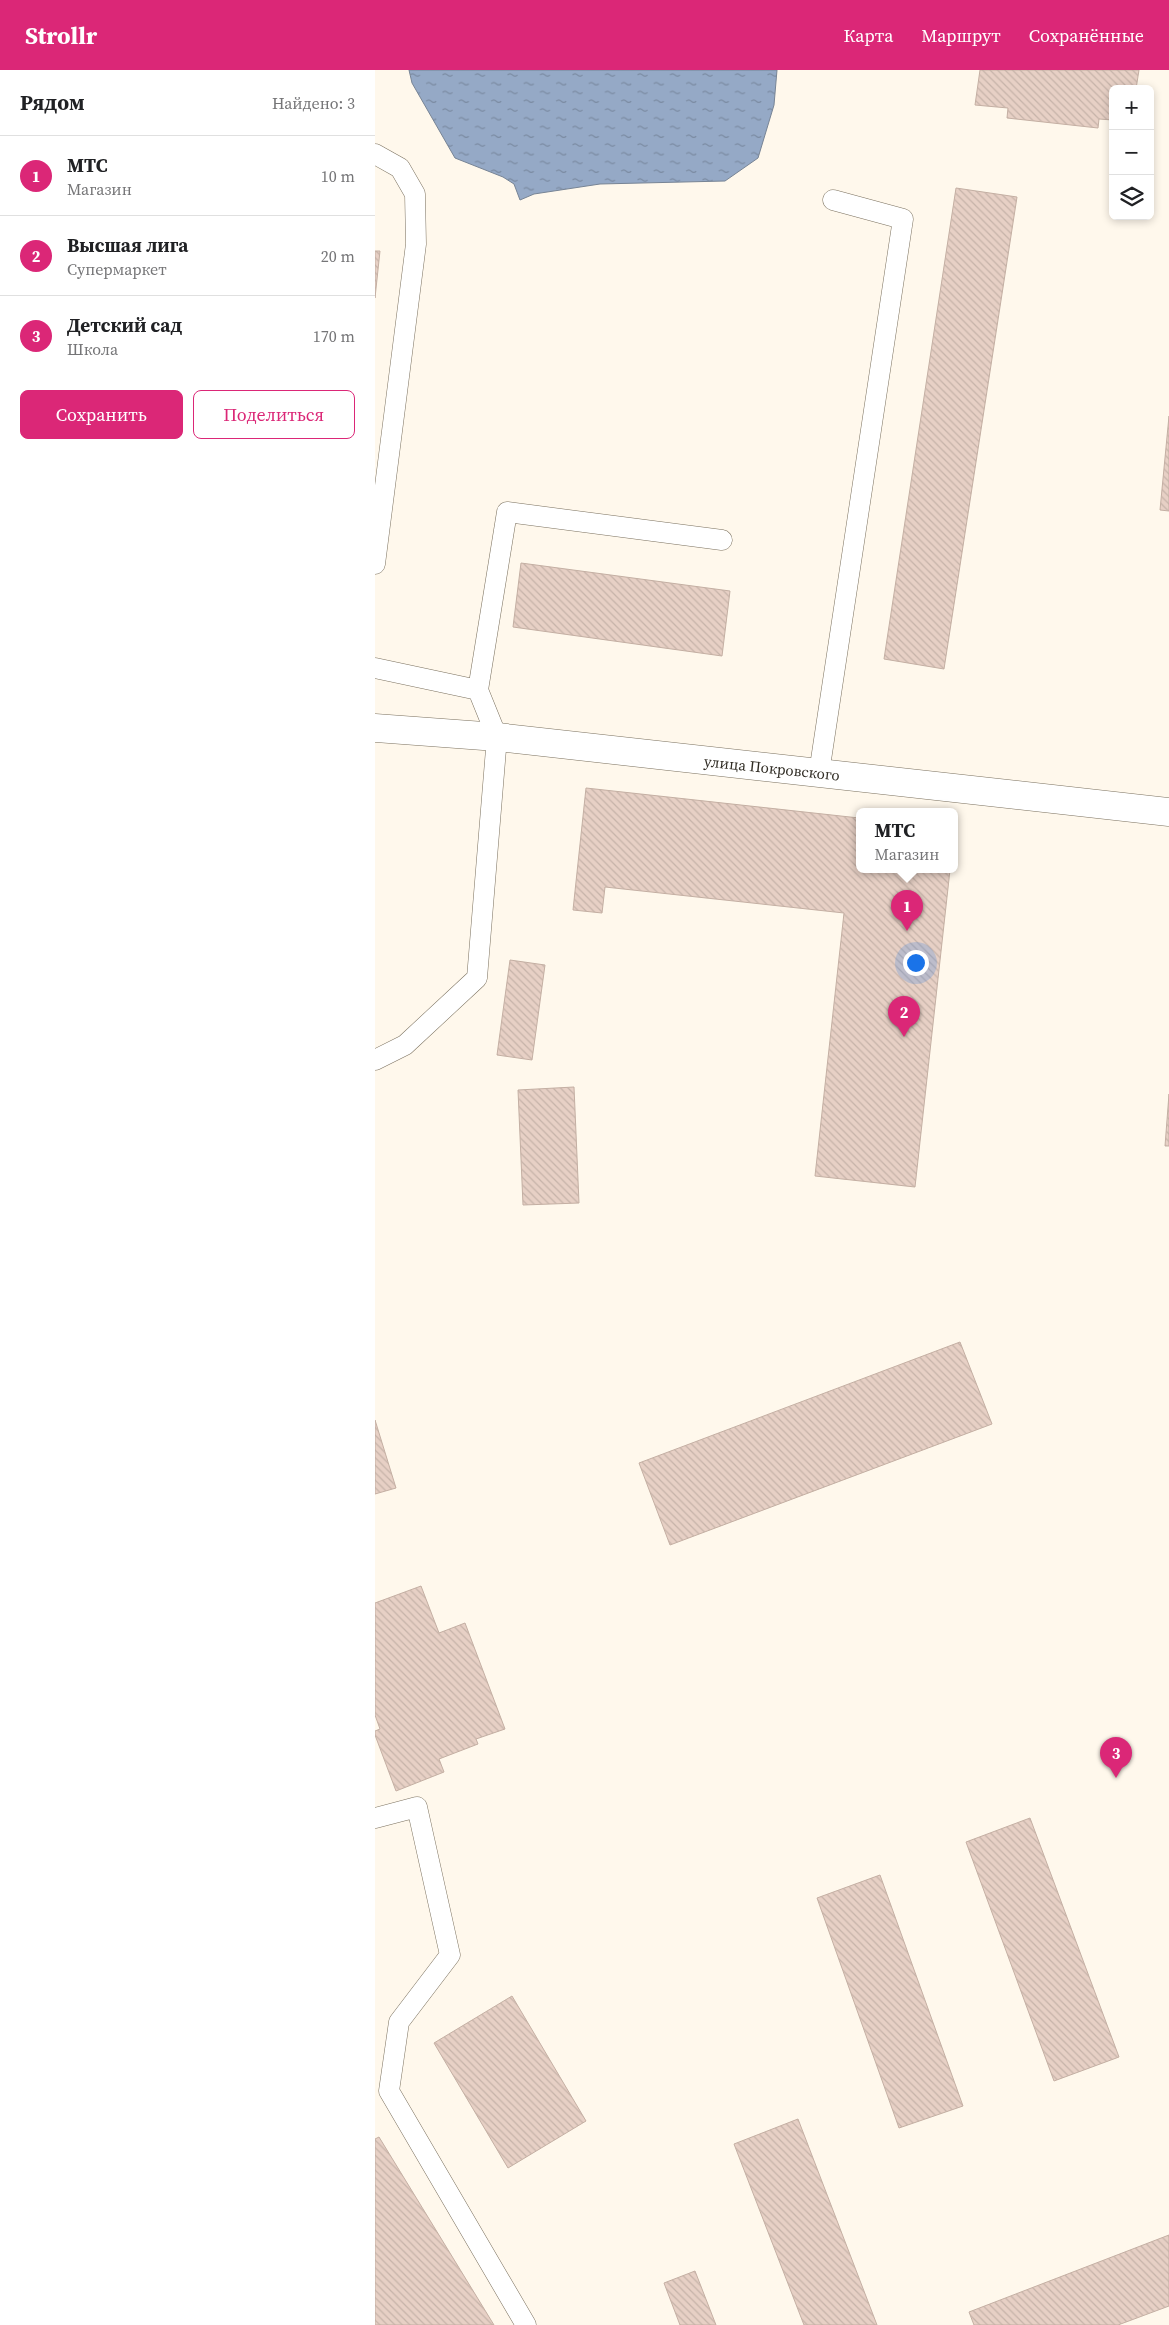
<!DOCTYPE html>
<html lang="ru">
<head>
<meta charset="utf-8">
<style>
	body { margin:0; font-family:"Source Serif 4",serif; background:#f2f2f2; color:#202124 }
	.controls { position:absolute; right:15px; top:15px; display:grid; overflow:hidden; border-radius:8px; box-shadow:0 2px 8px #0003 }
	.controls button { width:45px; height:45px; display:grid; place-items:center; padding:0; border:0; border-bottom:1px solid #e0e0e0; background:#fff; color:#202124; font:25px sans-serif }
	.you { position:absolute; left:540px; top:892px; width:18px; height:18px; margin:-12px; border:4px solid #fff; border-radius:50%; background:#1a73e8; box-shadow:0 0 0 8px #1a73e833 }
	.badge { display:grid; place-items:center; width:32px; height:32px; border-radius:50%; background:#db2777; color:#fff; font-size:16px; font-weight:700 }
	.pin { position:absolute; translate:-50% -41px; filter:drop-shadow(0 1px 2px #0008) }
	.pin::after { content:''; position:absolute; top:26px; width:18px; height:15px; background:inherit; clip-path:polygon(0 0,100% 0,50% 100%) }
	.popup { position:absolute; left:481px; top:738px; width:102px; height:65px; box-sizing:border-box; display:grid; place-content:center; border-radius:8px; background:#fff; filter:drop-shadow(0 1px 4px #0005); font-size:16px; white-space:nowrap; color:#757577 }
	.popup b { font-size:19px; color:#202124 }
	.popup::after { content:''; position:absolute; left:50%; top:100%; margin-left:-10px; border:10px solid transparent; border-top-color:#fff }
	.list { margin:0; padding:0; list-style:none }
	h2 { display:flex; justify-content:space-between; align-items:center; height:65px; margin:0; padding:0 20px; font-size:21px }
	h2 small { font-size:16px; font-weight:400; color:#757577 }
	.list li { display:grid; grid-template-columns:32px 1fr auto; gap:15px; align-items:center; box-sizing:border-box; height:80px; padding:0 20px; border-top:1px solid #e0e0e0 }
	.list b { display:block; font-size:19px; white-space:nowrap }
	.list p { margin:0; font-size:16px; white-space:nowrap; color:#757577 }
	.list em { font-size:16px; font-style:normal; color:#757577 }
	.actions { display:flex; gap:10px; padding:15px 20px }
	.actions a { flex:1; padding:11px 0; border:1px solid #db2777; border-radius:8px; text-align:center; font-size:18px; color:#db2777 }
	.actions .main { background:#db2777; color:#fff }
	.icon { flex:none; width:28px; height:28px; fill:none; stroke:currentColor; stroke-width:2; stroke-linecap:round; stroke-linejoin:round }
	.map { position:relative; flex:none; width:794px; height:2255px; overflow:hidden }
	header { display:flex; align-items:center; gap:30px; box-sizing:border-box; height:70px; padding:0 25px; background:#db2777; color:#fff }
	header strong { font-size:24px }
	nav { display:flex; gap:28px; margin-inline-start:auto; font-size:18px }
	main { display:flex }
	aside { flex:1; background:#fff }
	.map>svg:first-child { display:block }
	.water { fill:url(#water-ripples); stroke:#778495 }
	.building { fill:url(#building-back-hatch); stroke:#c4afa3 }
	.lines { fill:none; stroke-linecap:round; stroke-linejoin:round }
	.lane-casing { stroke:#7b715f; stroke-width:21 }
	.street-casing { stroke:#7b715f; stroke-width:29 }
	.lane { stroke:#fff; stroke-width:20 }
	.street { stroke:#fff; stroke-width:28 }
	.labels { text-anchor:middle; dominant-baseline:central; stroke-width:4; stroke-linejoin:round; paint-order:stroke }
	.street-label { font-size:15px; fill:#302c24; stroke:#fff }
</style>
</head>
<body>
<header>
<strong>Strollr</strong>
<nav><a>Карта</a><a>Маршрут</a><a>Сохранённые</a></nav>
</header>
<main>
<aside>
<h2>Рядом<small>Найдено: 3</small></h2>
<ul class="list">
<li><span class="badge">1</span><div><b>МТС</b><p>Магазин</p></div><em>10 m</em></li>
<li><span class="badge">2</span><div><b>Высшая лига</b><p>Супермаркет</p></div><em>20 m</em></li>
<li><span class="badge">3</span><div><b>Детский сад</b><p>Школа</p></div><em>170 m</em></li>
</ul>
<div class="actions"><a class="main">Сохранить</a><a>Поделиться</a></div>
</aside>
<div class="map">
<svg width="794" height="2255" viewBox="0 0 794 2255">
	<defs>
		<pattern id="water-ripples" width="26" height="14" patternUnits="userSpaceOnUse" patternTransform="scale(1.25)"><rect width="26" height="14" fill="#95a9c6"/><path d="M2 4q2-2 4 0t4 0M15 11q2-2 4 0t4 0" fill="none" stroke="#7a8aa1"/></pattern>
		<pattern id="building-back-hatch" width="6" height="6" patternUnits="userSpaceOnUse" patternTransform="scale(1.25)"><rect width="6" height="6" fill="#e7d0c5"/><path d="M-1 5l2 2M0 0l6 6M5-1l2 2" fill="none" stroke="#c6b3a9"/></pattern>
	</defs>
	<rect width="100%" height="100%" fill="#fff8ec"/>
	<!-- water -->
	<path class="water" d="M34,0H402L399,35L383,88L350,111L225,114L159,124L145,130L139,114L128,107L80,88L37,13Z"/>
	<!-- building -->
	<path class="building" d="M605,0H764L761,19H738V50L724,49L723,58L632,48L633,38L600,35Z
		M581,118L642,127L569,599L509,589Z
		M0,181H5L0,228Z
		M794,346V441L785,440Z
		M146,493L355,521L347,586L138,557Z
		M211,718L484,748V800H575L540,1117L440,1106L469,843L230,817L227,843L198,840Z
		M135,890L170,895L157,990L122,985Z
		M199,1017L204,1133L148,1135L143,1020Z
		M794,1024V1076H790Z
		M585,1272L617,1354L295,1475L264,1393Z
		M0,1350L21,1418L0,1424Z
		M46,1516L64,1563L90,1553L130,1659L101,1669L103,1674L64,1689L69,1702L21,1721L0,1665V1661L5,1659L0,1645V1533Z
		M655,1748L744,1987L679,2011L591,1772Z
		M505,1805L588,2036L524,2058L442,1828Z
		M137,1926L211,2051L133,2098L59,1973Z
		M423,2049L502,2255H429L359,2074Z
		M4,2067L119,2255H0V2069Z
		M794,2165V2236L743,2255H599L594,2242Z
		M320,2201L341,2255H305L289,2213Z"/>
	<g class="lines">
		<defs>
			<path id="lane" d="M0,84L25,98L40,124L41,174L0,494
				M0,598L103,620L122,667L102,908L30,975L0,990
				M103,620L132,442L347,470
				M444,703L528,149L458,130
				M0,1748L42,1737L75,1885L24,1952L14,2021L151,2255"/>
			<path id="street" d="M0,658L122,667L794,742"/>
		</defs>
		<!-- lane casing -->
		<use href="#lane" class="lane-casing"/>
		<!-- street casing -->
		<use href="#street" class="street-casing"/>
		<!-- lane -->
		<use href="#lane" class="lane"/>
		<!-- street -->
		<use href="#street" class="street"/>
	</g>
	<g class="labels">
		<!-- street labels -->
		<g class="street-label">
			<text transform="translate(397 698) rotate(6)">улица Покровского</text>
		</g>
	</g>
</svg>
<div class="controls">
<button>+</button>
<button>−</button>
<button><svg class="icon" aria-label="layers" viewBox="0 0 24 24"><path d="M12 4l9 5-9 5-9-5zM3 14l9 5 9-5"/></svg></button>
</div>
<div class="you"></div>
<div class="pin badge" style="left:532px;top:861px">1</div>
<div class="popup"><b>МТС</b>Магазин</div>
<div class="pin badge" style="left:529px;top:967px">2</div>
<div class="pin badge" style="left:741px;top:1708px">3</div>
</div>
</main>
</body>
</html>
